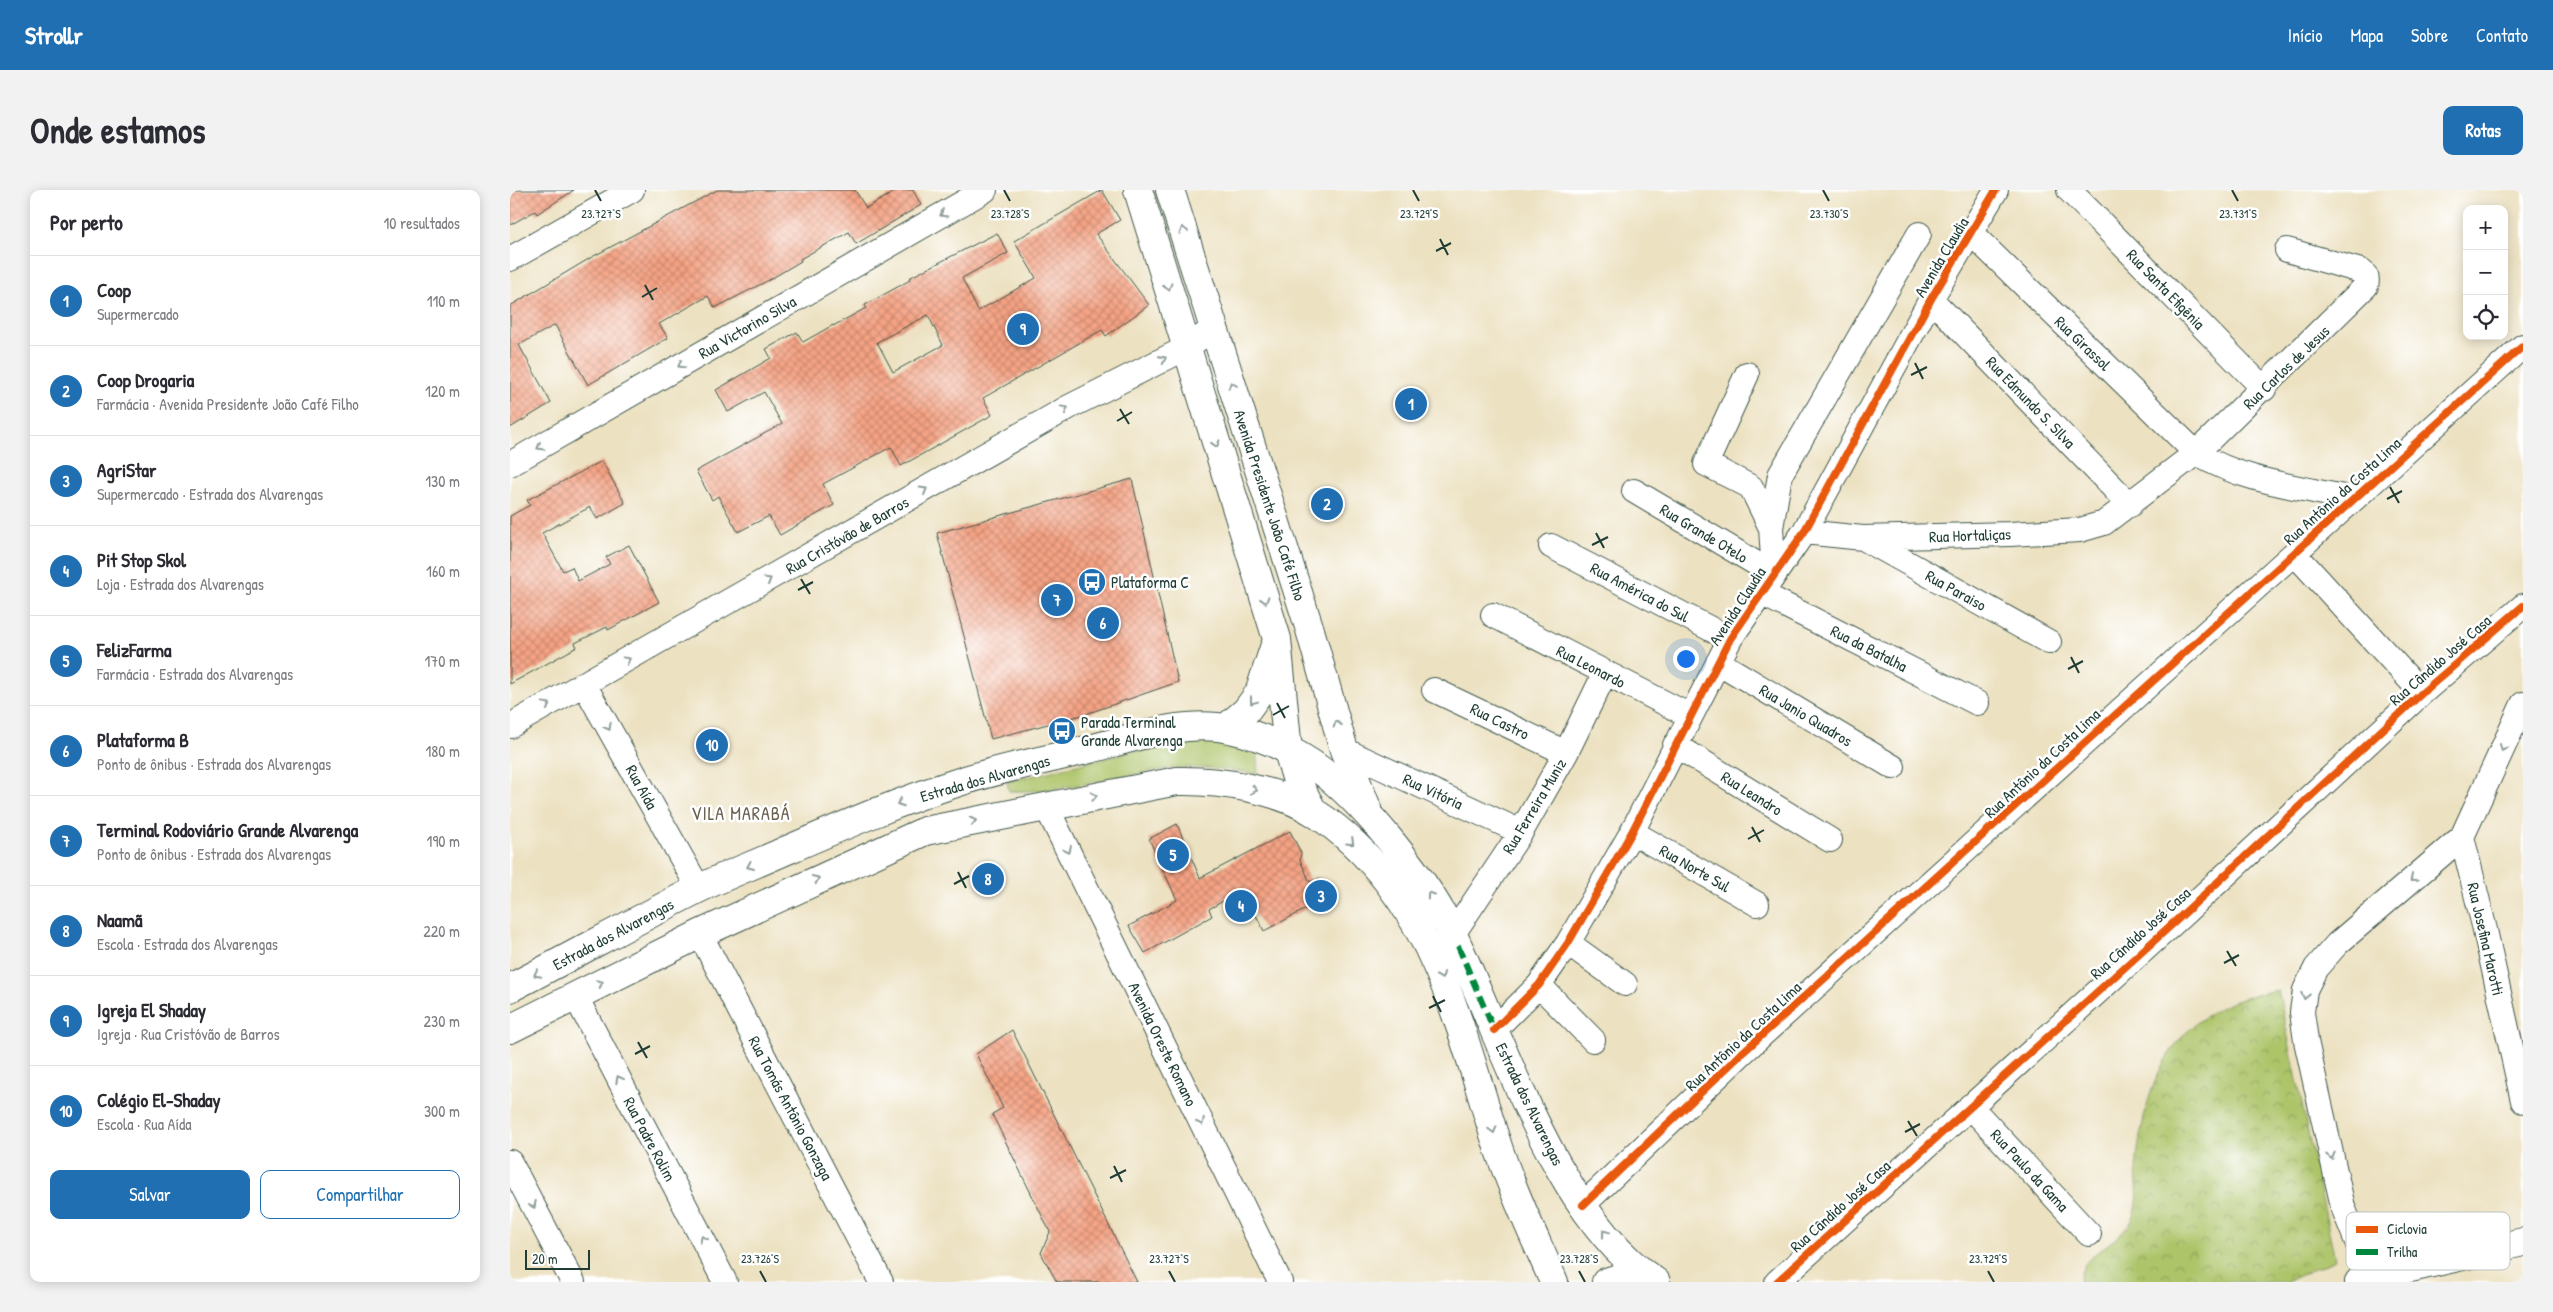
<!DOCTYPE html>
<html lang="pt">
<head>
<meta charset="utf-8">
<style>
	body { margin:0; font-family:"Patrick Hand",sans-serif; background:#f2f2f3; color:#2b2b33 }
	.controls { position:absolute; right:15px; top:15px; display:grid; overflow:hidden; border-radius:10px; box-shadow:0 2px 12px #0003 }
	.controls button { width:45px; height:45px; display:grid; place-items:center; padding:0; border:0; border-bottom:1px solid #e1e1e2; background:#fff; color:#2b2b33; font:25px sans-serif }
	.scale { position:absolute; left:15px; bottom:12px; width:65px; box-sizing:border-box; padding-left:5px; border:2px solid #1f3d34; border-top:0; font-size:14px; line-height:18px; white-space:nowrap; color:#1f3d34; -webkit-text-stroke:4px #fff; paint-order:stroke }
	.you { position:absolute; left:1175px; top:468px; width:18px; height:18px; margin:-12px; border:4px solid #fff; border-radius:50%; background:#1a73e8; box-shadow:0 0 0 8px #1a73e833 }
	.badge { display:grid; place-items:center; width:32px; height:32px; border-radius:50%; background:#1f6fb2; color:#fff; font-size:16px; font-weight:700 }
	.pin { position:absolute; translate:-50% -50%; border:2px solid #fff; box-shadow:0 1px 5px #0006 }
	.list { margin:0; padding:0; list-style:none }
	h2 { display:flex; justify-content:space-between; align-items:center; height:65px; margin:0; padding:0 20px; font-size:21px }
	h2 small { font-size:16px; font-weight:400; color:#7c7c81 }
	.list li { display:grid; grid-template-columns:32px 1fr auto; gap:15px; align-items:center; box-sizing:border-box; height:90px; padding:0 20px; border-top:1px solid #e1e1e2 }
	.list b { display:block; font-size:19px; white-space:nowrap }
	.list p { margin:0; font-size:16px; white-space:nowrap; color:#7c7c81 }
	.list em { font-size:16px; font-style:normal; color:#7c7c81 }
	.actions { display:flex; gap:10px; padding:15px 20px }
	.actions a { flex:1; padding:11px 0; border:1px solid #1f6fb2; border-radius:10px; text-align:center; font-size:18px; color:#1f6fb2 }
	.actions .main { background:#1f6fb2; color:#fff }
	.icon { flex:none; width:28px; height:28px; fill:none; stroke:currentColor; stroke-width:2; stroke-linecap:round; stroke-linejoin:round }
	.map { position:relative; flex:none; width:2013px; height:1092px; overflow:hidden; border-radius:10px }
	header { display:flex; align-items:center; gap:30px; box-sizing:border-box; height:70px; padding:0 25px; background:#1f6fb2; color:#fff }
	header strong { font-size:24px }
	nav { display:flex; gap:28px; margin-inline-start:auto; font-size:18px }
	.intro { display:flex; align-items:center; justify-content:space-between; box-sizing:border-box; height:120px; padding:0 30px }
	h1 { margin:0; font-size:35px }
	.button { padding:12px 22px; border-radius:10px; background:#1f6fb2; color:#fff; font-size:18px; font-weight:700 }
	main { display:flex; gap:30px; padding:0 30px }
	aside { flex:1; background:#fff; border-radius:10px; box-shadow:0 2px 12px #0003 }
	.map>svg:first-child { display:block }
	.grass { fill:#adc469; stroke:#66804e }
	.park { fill:url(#park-crowns); stroke:#66804e }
	.building { fill:url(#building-cross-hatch); fill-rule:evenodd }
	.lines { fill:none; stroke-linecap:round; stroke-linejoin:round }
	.minor-casing { stroke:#3e5649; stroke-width:26 }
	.primary-casing { stroke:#3e5649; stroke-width:30 }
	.minor { stroke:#fff; stroke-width:24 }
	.primary { stroke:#fff; stroke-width:28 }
	.quiet { stroke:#00873e; stroke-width:6; stroke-dasharray:12 6; stroke-linecap:butt }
	.cycleway-casing { stroke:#fff; stroke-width:11 }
	.cycleway { stroke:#e8590c; stroke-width:8 }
	.oneway { stroke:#8f9e9a }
	.ticks { fill:none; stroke:#1f3d34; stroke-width:2 }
	.labels { text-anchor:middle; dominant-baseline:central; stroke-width:5; stroke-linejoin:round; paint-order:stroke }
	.street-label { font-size:16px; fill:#1f3d34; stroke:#fff }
	.poi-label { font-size:16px; fill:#1f3d34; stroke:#fff; text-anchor:start }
	.neighbourhood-label { font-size:18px; letter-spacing:1px; fill:#6a6150; stroke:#fff }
	.key { fill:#fff; stroke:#bcc5c2; stroke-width:1 }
	.key-label { font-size:14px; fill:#1f3d34 }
	.ticks-label { font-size:12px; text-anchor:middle; fill:#1f3d34; stroke:#fff; stroke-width:5; stroke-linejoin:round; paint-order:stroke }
</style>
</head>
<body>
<header>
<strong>Strollr</strong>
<nav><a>Início</a><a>Mapa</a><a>Sobre</a><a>Contato</a></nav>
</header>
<div class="intro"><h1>Onde estamos</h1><a class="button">Rotas</a></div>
<main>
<aside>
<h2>Por perto<small>10 resultados</small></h2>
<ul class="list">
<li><span class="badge">1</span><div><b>Coop</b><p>Supermercado</p></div><em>110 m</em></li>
<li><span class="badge">2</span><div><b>Coop Drogaria</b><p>Farmácia · Avenida Presidente João Café Filho</p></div><em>120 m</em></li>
<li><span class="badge">3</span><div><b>AgriStar</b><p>Supermercado · Estrada dos Alvarengas</p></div><em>130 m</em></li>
<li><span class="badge">4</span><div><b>Pit Stop Skol</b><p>Loja · Estrada dos Alvarengas</p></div><em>160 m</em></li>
<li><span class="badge">5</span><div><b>FelizFarma</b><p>Farmácia · Estrada dos Alvarengas</p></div><em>170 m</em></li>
<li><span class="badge">6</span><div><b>Plataforma B</b><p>Ponto de ônibus · Estrada dos Alvarengas</p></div><em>180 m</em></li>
<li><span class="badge">7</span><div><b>Terminal Rodoviário Grande Alvarenga</b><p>Ponto de ônibus · Estrada dos Alvarengas</p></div><em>190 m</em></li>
<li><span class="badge">8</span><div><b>Naamã</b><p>Escola · Estrada dos Alvarengas</p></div><em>220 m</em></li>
<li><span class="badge">9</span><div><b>Igreja El Shaday</b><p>Igreja · Rua Cristóvão de Barros</p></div><em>230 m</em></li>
<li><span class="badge">10</span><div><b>Colégio El-Shaday</b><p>Escola · Rua Aída</p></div><em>300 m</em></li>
</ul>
<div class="actions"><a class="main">Salvar</a><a>Compartilhar</a></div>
</aside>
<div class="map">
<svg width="2013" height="1092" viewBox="0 0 2013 1092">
	<defs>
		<pattern id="park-crowns" width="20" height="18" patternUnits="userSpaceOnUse" patternTransform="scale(1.25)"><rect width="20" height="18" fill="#adc469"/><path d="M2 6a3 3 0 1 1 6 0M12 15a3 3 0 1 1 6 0" fill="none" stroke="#8ca057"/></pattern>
		<pattern id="building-cross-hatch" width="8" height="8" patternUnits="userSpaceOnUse" patternTransform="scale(1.25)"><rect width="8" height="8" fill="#f6a384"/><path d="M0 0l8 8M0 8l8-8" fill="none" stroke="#c7866d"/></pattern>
	</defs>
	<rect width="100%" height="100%" fill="#fff"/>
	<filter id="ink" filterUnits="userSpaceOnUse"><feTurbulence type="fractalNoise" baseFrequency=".02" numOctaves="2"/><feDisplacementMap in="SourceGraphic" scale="10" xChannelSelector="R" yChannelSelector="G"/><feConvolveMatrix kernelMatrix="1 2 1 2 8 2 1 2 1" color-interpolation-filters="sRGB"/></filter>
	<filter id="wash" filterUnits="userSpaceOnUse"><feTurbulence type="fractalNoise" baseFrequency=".0096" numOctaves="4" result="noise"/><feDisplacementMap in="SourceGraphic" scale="20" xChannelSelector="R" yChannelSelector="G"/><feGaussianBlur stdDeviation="1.12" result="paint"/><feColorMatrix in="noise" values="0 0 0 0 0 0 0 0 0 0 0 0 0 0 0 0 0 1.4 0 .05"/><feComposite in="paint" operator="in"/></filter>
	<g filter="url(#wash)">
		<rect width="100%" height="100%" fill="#ece1c1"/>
		<!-- grass -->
		<path class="grass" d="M689,545L746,555L748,584C718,580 688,575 657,579C605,586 552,603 499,601L497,592Z"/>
		<!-- park -->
		<path class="park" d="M1768,800L1825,1070L1775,1092H1569C1570,1087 1572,1079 1575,1074C1589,1056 1618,1047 1625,1023C1631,1004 1624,986 1627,967C1639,874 1671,816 1768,800Z"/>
		<g id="blocks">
			<!-- building -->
			<path class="building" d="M0,0H64L27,24L25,21L0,35Z
				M207,0H345L356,18L388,0H403L411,15L346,54L339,42L290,69L291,71L259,90L205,118L198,106L149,134L158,148L78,195L45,135L9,155L41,213L0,238V116L82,67Z
				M592,0L610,30L586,44L639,115L596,146L592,140L473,208L482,225L391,276L381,257L313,294L324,315L293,332L270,345L259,326L228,342L208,306L202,310L186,281L272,234L254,202L218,222L206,200L261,168L256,159L287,142L293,152L323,135V136L356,118L355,115L400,90L399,88L487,43L498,63L452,88L468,121L526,88L504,51ZM418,125L433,155L383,182L367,152Z
				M92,271L115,313L87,329L80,317L32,343L53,381L62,377L68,391L100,374L96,367L119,355L149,412L98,440L97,437L65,453L67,457L0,494V326L20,315L17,310Z
				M622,289L668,492L576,524L481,549L427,343Z
				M667,634L690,688L780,641L791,663L790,670L800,692L810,688L819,707L754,741L733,700L699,719L702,726L635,763L619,736L667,710L639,649Z
				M502,840L627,1092H547L531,1063L540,1042L482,924L493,918L466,864Z"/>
		</g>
	</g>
	<g filter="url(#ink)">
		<use href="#blocks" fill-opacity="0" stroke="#3e5649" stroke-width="1"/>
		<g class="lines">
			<defs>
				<path id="minor" d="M1559,0L1754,199
					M1461,43L1686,263C1733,292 1790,297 1843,309
					M0,69L122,0
					M1421,109L1620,315
					M1237,184L1196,274L1241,297L1261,338
					M0,274L475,0
					M1124,301L1264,384L1261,338L1270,285L1409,44
					M1294,342L1353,348L1500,344L1570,340L1594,333L1686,263L1856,96C1858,89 1857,85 1851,81L1777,60
					M1353,348L1539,452
					M1041,356L1220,449
					M1785,364L1912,503
					M1251,403L1467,513
					M983,425L1180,526
					M1208,472L1383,577
					M74,494L189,699
					M924,500L1056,563
					M0,536L559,217L676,158L704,138
					M1165,555L1320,650
					M834,560L1011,642
					M536,616L770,1092
					M1122,642L1247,714
					M1952,647L1975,740L2013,911
					M190,744L371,1092
					M943,744L1011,642L1056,563L1095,483
					M1058,753L1115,794
					M1029,795L1083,850
					M65,805L215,1092
					M984,840L1029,795L1058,753L1122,642L1220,449L1294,342L1421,109L1486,0
					M1460,916L1579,1044
					M0,972L63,1092
					M1073,1015L1232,863L2013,156
					M1267,1092L1669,728L1912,503L2013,416
					M1871,1092L1851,1062L1833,1017L1796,851L1792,822L1795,800L1806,778L1827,754L1952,647L2013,514"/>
				<path id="primary" d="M628,0L767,449L778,561L787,591L803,621
					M660,0L800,440L834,560L857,618
					M716,538L736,521L749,503L764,458
					M0,798C62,766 123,732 186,700C212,687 241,676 268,664C328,638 387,612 449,592C492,578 536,570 580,559C623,548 675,529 720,539C749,545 778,558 802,574C851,607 920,694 944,747C993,851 1047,1028 1146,1092
					M0,839L190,744L415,641L667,591C709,590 769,599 805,623C861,659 903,719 929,781C954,839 969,900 989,960C1004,1005 1025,1048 1044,1092
					M1096,1092L1118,1085L1142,1089
					M1849,1092L1866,1086L2013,1052"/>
			</defs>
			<!-- minor casing -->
			<use href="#minor" class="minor-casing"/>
			<!-- primary casing -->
			<use href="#primary" class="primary-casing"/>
			<!-- minor -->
			<use href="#minor" class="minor"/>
			<!-- primary -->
			<use href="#primary" class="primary"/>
			<!-- quiet -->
			<path class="quiet" d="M948,756L984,840L986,837"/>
			<defs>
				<path id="cycleway" d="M984,840L1029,795L1058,753L1122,642L1220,449L1294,342L1421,109L1486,0
					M1073,1015L1232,863L2013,156
					M1267,1092L1669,728L1912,503L2013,416"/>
			</defs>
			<!-- cycleway casing -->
			<use href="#cycleway" class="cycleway-casing"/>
			<!-- cycleway -->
			<use href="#cycleway" class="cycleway"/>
		</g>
		<!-- one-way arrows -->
		<defs><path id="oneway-chevron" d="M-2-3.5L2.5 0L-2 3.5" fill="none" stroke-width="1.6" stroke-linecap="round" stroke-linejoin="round" transform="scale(1.25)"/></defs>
		<g class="oneway">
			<use href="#oneway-chevron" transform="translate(433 24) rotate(150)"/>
			<use href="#oneway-chevron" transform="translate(673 40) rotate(-108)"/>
			<use href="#oneway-chevron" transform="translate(658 97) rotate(73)"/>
			<use href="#oneway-chevron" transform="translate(653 169) rotate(-27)"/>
			<use href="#oneway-chevron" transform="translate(171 175) rotate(150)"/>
			<use href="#oneway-chevron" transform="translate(722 195) rotate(-108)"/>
			<use href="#oneway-chevron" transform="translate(555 219) rotate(-29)"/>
			<use href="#oneway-chevron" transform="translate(706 254) rotate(73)"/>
			<use href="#oneway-chevron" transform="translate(30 257) rotate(150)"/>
			<use href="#oneway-chevron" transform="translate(414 300) rotate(-30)"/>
			<use href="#oneway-chevron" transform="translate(258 390) rotate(-30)"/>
			<use href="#oneway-chevron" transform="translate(755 410) rotate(73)"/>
			<use href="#oneway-chevron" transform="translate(117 470) rotate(-29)"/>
			<use href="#oneway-chevron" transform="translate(743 511) rotate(127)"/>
			<use href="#oneway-chevron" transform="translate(37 515) rotate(-29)"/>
			<use href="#oneway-chevron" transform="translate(827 534) rotate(-106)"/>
			<use href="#oneway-chevron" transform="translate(98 537) rotate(61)"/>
			<use href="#oneway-chevron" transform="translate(1993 558) rotate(114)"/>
			<use href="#oneway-chevron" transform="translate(744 600) rotate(13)"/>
			<use href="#oneway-chevron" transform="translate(584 606) rotate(-11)"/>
			<use href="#oneway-chevron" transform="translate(390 613) rotate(160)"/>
			<use href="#oneway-chevron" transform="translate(463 631) rotate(-12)"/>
			<use href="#oneway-chevron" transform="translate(841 652) rotate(43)"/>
			<use href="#oneway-chevron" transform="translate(558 660) rotate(64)"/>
			<use href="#oneway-chevron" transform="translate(240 676) rotate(156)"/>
			<use href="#oneway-chevron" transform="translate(306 689) rotate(-25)"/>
			<use href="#oneway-chevron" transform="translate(1903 689) rotate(140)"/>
			<use href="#oneway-chevron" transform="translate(920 705) rotate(-125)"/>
			<use href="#oneway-chevron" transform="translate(27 784) rotate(153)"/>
			<use href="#oneway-chevron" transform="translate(931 786) rotate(68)"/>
			<use href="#oneway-chevron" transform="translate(90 793) rotate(-26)"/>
			<use href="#oneway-chevron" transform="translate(1795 806) rotate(101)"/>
			<use href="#oneway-chevron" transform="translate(109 889) rotate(-118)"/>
			<use href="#oneway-chevron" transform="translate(691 932) rotate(64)"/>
			<use href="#oneway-chevron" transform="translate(983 940) rotate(74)"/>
			<use href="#oneway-chevron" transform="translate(1821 966) rotate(77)"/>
			<use href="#oneway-chevron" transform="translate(23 1015) rotate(62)"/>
			<use href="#oneway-chevron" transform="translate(1095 1043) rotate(-127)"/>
			<use href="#oneway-chevron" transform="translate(193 1049) rotate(-118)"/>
		</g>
	</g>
	<!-- ticks -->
	<path class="ticks" d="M85,0L91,11M494,0L500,11M903,0L909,11M1313,0L1319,11M1722,0L1728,11M930,49L938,65M926,61L941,53M135,95L143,110M132,107L147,98M1405,173L1413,189M1401,185L1417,177M610,219L619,234M607,231L622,222M1880,297L1889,313M1877,309L1892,301M1086,343L1094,358M1082,355L1098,347M291,389L300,404M288,400L303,392M1561,467L1569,483M1558,479L1573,471M767,513L775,528M763,525L779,516M1242,637L1250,652M1238,649L1254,640M448,682L456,698M444,694L459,686M1717,761L1726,776M1714,773L1729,765M923,806L931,822M919,818L935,810M128,852L137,868M125,864L140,856M1398,931L1407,946M1395,942L1410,934M604,976L612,992M600,988L616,980M250,1081L256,1092M659,1081L665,1092M1069,1081L1075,1092M1478,1081L1484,1092"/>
	<!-- icons -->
	<defs>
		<symbol id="bus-disc" viewBox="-11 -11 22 22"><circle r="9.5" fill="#1f6fb2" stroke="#fff"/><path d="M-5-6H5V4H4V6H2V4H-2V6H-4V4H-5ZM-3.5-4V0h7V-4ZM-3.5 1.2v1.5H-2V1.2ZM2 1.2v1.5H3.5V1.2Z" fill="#fff"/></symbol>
	</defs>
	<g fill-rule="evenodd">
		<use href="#bus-disc" x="566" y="376" width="32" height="32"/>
		<use href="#bus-disc" x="536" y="525" width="32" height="32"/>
	</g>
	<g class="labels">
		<!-- street labels -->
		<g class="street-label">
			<text transform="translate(1431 67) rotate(-59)">Avenida Claudia</text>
			<text transform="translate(1656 99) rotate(46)">Rua Santa Efigênia</text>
			<text transform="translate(237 137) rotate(-30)">Rua Victorino Silva</text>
			<text transform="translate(1573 153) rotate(44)">Rua Girassol</text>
			<text transform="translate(1776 177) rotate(-44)">Rua Carlos de Jesus</text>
			<text transform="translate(1521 212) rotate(46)">Rua Edmundo S. SIlva</text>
			<text transform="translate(1832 301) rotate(-42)">Rua Antônio da Costa Lima</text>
			<text transform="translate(760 315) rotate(72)">Avenida Presidente João Café Filho</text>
			<text transform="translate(1194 343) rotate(31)">Rua Grande Otelo</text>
			<text transform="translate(337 345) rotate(-30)">Rua Cristóvão de Barros</text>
			<text transform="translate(1460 345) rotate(-2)">Rua Hortaliças</text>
			<text transform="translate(1446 400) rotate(29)">Rua Paraiso</text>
			<text transform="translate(1130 402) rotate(28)">Rua América do Sul</text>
			<text transform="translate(1227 416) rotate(-57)">Avenida Claudia</text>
			<text transform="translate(1359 458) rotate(27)">Rua da Batalha</text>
			<text transform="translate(1930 470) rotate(-41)">Rua Cândido José Casa</text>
			<text transform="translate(1081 476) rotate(27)">Rua Leonardo</text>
			<text transform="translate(1296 525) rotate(31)">Rua Janio Quadros</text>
			<text transform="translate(990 531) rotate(26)">Rua Castro</text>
			<text transform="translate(1532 573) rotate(-43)">Rua Antônio da Costa Lima</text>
			<text transform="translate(475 588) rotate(-16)">Estrada dos Alvarengas</text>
			<text transform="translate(132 597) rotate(61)">Rua Aída</text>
			<text transform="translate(923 601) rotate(25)">Rua Vitória</text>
			<text transform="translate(1242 603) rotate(32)">Rua Leandro</text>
			<text transform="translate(1024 616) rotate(-59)">Rua Ferreira Muniz</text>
			<text transform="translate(1185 678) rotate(30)">Rua Norte Sul</text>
			<text transform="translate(1630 743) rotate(-42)">Rua Cândido José Casa</text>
			<text transform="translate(103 744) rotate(-28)">Estrada dos Alvarengas</text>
			<text transform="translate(1976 749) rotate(77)">Rua Josefina Marotti</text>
			<text transform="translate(1233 846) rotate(-43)">Rua Antônio da Costa Lima</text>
			<text transform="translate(653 854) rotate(64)">Avenida Oreste Romano</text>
			<text transform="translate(1020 914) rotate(64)">Estrada dos Alvarengas</text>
			<text transform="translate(281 918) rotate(62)">Rua Tomás Antônio Gonzaga</text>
			<text transform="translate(140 949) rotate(62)">Rua Padre Rolim</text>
			<text transform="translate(1520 980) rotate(47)">Rua Paulo da Gama</text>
			<text transform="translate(1330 1016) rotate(-42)">Rua Cândido José Casa</text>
		</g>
		<!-- poi labels -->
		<g class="poi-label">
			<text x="601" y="392">Plataforma C</text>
			<text x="571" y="532">Parada Terminal<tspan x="571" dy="18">Grande Alvarenga</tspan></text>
		</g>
		<!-- neighbourhood labels -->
		<g class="neighbourhood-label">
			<text x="231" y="623">VILA MARABÁ</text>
		</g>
	</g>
	<!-- legend -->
	<rect x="1836" y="1022" width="164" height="58" rx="8" class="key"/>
	<rect x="1846" y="1036" width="22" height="7" fill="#e8590c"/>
	<rect x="1846" y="1059" width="22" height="6" fill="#00873e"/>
	<g class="key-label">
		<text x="1877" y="1044">Ciclovia</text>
		<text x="1877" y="1067">Trilha</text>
	</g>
	<g class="ticks-label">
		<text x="91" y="28">23.727°S</text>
		<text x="500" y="28">23.728°S</text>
		<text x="909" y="28">23.729°S</text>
		<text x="1728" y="28">23.731°S</text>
		<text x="1319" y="28">23.730°S</text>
		<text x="250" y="1073">23.726°S</text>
		<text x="659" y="1073">23.727°S</text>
		<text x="1069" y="1073">23.728°S</text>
		<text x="1478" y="1073">23.729°S</text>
	</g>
</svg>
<div class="controls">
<button>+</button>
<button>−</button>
<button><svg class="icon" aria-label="locate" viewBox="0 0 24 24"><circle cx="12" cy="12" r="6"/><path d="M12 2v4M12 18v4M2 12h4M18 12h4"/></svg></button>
</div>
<div class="scale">20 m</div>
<div class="you"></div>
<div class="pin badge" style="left:901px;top:214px">1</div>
<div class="pin badge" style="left:817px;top:314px">2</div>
<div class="pin badge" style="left:811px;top:706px">3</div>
<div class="pin badge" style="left:731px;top:716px">4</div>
<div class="pin badge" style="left:663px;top:665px">5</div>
<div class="pin badge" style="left:593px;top:433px">6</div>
<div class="pin badge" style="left:547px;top:410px">7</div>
<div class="pin badge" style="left:478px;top:689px">8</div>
<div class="pin badge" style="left:513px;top:139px">9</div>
<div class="pin badge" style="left:202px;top:555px">10</div>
</div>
</main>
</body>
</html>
